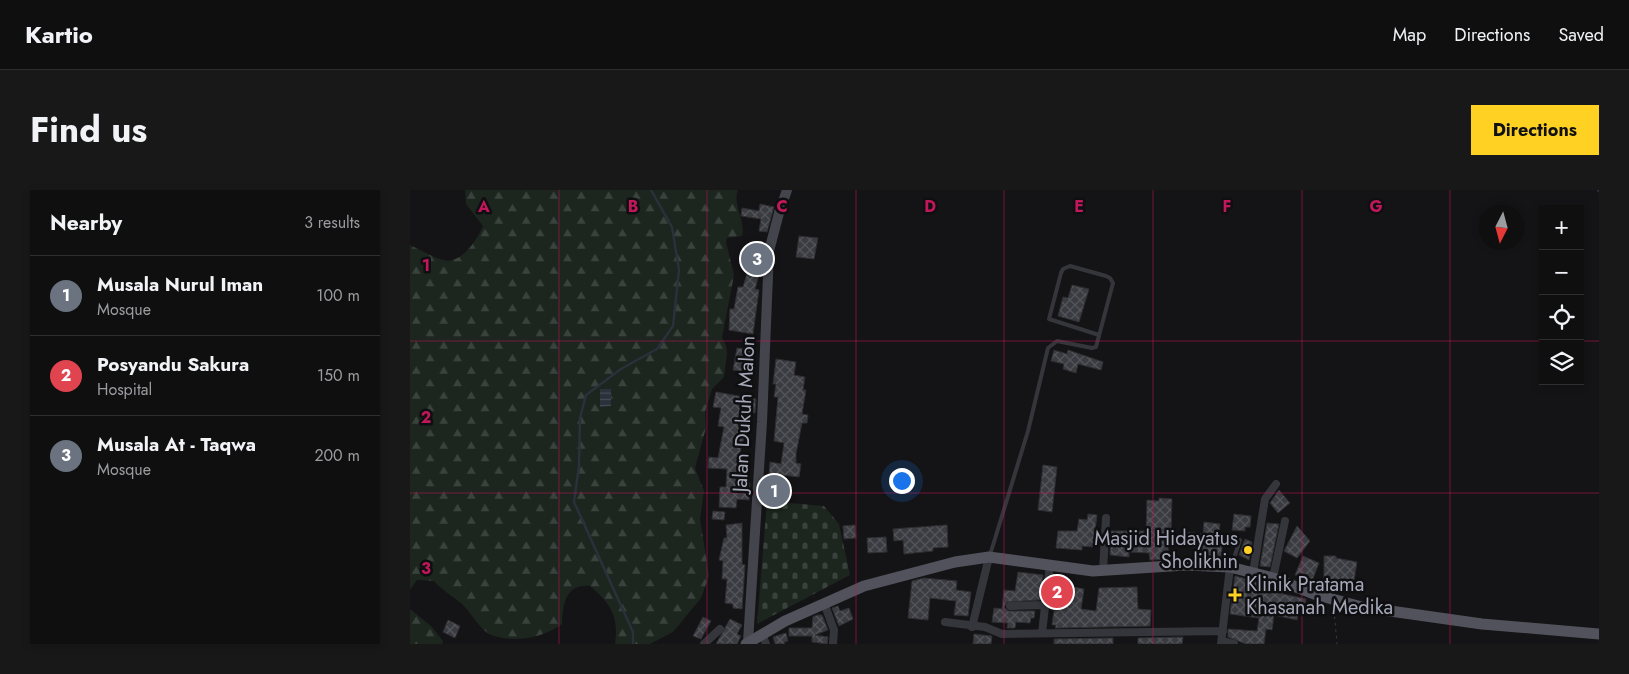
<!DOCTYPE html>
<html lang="en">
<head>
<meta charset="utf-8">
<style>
	body { margin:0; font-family:Jost,sans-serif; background:#181819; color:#f1f3f6 }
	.controls { position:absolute; right:15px; top:15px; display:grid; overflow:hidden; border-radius:0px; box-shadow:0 2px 8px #0003 }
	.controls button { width:45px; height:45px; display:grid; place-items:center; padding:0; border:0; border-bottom:1px solid #2f2f30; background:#0f0f10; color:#f1f3f6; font:25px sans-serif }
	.compass { position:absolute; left:1069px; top:15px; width:45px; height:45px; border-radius:50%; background:#0f0f10; box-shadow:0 2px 8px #0003; rotate:186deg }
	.you { position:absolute; left:491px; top:290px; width:18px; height:18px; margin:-12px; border:4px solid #fff; border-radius:50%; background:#1a73e8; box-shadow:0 0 0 8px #1a73e833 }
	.badge { display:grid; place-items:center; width:32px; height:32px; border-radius:50%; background:#ffd123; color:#fff; font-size:16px; font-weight:700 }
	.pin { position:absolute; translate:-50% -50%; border:2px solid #fff; box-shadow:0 1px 5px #0006 }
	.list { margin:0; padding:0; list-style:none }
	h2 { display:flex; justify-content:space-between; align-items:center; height:65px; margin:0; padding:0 20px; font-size:21px }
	h2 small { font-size:16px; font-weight:400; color:#9b9c9f }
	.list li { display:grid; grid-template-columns:32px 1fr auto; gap:15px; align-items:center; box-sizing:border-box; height:80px; padding:0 20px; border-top:1px solid #2f2f30 }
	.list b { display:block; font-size:19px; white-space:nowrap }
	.list p { margin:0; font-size:16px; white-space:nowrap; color:#9b9c9f }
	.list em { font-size:16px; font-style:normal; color:#9b9c9f }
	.icon { flex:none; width:28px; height:28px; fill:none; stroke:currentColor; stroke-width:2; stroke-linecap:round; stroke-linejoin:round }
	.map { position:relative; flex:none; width:1189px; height:454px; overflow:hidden; border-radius:0px }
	header { display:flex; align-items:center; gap:30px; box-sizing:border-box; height:70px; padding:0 25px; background:#0f0f10; border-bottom:1px solid #2f2f30 }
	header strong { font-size:24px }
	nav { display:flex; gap:28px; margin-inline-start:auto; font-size:18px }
	.intro { display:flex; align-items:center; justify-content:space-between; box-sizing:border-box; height:120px; padding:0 30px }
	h1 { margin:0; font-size:35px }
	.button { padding:12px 22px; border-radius:0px; background:#ffd123; color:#111; font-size:18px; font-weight:700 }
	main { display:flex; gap:30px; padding:0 30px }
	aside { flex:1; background:#0f0f10; border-radius:0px; box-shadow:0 2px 8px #0003 }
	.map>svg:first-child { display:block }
	.forest { fill:url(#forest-firs) }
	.cemetery { fill:url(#cemetery-stones) }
	.water { fill:url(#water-rules) }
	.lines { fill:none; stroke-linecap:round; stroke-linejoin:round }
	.stream { stroke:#29313b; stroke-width:2.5 }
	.building { fill:url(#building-cross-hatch); stroke:#2f2e32 }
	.path { stroke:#3b3c43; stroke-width:1; stroke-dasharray:2.5 4; stroke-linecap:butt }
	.lane { stroke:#35353c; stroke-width:4 }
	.street { stroke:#35353c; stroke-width:8 }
	.secondary { stroke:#43444c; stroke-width:10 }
	.primary { stroke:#51525b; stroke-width:11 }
	.grid { fill:none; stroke:#c2185b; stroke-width:1; stroke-opacity:0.55 }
	.poi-dot { fill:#ffd123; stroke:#0f0f11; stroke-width:2 }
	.labels { text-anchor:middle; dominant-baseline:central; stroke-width:5; stroke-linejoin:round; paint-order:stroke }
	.street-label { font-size:20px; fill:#a5a8b8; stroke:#0f0f11 }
	.poi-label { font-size:20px; fill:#a5a8b8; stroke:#0f0f11; text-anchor:end }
	.grid-label { font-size:16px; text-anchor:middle; font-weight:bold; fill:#c2185b; stroke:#0f0f11; stroke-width:5; stroke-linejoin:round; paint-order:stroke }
</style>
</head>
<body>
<header>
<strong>Kartio</strong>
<nav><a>Map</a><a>Directions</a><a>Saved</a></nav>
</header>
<div class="intro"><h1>Find us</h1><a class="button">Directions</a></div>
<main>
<aside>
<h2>Nearby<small>3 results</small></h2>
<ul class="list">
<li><span class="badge" style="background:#6b7280">1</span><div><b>Musala Nurul Iman</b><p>Mosque</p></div><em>100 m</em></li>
<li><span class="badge" style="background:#e0444e">2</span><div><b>Posyandu Sakura</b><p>Hospital</p></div><em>150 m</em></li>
<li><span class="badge" style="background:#6b7280">3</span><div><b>Musala At - Taqwa</b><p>Mosque</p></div><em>200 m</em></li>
</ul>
</aside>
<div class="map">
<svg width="1189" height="454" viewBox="0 0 1189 454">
	<defs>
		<pattern id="forest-firs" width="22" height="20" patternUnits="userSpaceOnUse" patternTransform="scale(1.25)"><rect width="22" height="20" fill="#1c251e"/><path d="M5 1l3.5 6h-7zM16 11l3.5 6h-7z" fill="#3a423d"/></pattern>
		<pattern id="cemetery-stones" width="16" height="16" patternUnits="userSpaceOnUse" patternTransform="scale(1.25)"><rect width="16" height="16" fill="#1c251e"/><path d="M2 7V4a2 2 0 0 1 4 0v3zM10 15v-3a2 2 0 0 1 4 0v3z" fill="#3a423d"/></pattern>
		<pattern id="water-rules" width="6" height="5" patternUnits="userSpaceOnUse" patternTransform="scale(1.25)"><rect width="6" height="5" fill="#29313b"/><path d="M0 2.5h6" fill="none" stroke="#454c55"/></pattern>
		<pattern id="building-cross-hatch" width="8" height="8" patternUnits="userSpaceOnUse" patternTransform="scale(1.25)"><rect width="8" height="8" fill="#3b3c41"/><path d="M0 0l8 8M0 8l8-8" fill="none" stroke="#54555a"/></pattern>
	</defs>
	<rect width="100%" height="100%" fill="#141416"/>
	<!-- forest -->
	<path class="forest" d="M55,0H328C322,15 336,30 332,46L317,48L316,52L324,85L312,148L316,155L317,163L314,187L302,199L295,222L296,238L285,278L294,301L290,329L299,386L291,408L263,442L240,454H205C209,426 201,414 180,396C155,394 153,414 152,434C133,448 102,454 79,444C68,437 61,422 51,413C41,405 33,401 24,391L7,390L0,400V55C11,60 22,67 33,70C51,75 67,50 73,36L56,14Z
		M0,419L21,436L33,451L32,454H0Z"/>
	<!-- cemetery -->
	<path class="cemetery" d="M357,311L414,316L429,334L440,385L347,434Z"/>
	<!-- water -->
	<path class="water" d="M190,199H201V216L190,217Z"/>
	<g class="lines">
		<!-- stream -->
		<path class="stream" d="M1188,0L1189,1
			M223,454V442L164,312L169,276L170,228L176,205L211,179L247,159L263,136L269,80L262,37L241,0"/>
	</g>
	<!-- building -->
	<path class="building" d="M350,14L364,17L357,42L349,41L351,29L331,26L332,18L349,21Z
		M389,46L408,48L404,69L386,67Z
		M340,62L352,65L351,78L345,99L349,100L343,144L319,140L320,119H324L328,97H333L340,73L337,72Z
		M662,95L679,99L669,132L648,126L653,107L658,108Z
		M327,158L342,160L338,182L323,180Z
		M644,160L657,164L658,160L693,172L691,180L668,174L666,183L653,179L654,174L641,171Z
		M366,169L386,172L384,185L395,187L393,200H396L392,224L398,225L397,233H392L386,264V273L391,274L389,287L372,285L371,309L357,308L360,272L371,274L374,253L364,251L368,207H364L366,194H363Z
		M306,202L346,209L345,223L341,222L339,241L336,240L329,266L327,292L340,293L339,310L327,309L326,318L309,317L310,297H316L317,279L298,278L299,267L308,268L314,237L308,236L311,218L303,217Z
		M633,275L647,277L642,322L628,320Z
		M869,300L880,313L868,323L860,313Z
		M749,308L762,309L761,345H757L759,369L740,370L739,363L719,362V367L700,365L701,341H736L737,310L749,311Z
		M303,321L315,322L314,330L302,329Z
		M678,324L687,325L683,357L672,356V360L646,358L648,341H667L669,329L677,330Z
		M824,324L841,326L840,337H835V341L822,340Z
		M794,332L810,334L809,344H813L811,369L791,368L792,358L774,356L775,342L793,344Z
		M332,333V374L335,375L332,419L323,418V414L315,413L317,389H312L313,371L309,370L314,348H317L316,335Z
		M857,333L869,334L860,377L850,376Z
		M445,335L446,348L434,349L433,336Z
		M537,335L538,357L523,358V361L494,364L493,350L484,351L483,339Z
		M887,336L900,351L887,368L874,361Z
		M476,347L477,362L458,363L457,348Z
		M835,349L842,352L839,370L829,365Z
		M893,366L909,373L902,391L885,385Z
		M914,366H926V368L947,372L943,397L931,395L932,390L914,391Z
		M608,382L633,385L630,410L597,412L594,417L598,421H625L624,428H621L620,433L606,432L605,438H597L598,433L582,432L584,418L592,419L594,400L605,401Z
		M825,386L863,396V398L874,400L873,404L896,409L894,424L888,423L887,430L864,425L862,440L856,439L854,454H836L818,447V439L847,441L849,428L820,424Z
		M644,387H648L647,394L674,399L671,419L686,421L689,398L727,397L728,419L741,420L740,436L645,438L646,435H642L645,413H641Z
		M514,388L547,391L546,400L561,402L558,426L544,425L546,411L520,408L518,430L498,428L502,391Z
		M428,416L430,421L439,418L443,429L429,436L422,418Z
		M407,425H412L418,440L405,445L418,447L417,454L402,452V446H379V438H402L403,427Z
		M293,427L301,431L291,449L283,446Z
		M320,429L332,435L327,444L331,446L327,454H306Z
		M38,430L50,436L45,448L33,442Z
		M376,443L378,451L374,452L375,454H365L363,447Z
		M564,444L582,446L581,454H563Z
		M773,447L772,454H728V448Z
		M703,448V454H644V449Z"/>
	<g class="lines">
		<!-- path -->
		<path class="path" d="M924,420L927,454"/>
		<!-- lane -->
		<path class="lane" d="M580,365L618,241L638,158L647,151L682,158L686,157L703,93L700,88L696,86L660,76L653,79L651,83L639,129L689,145
			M821,377L830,350"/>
		<!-- street -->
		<path class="street" d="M693,381L696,328
			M843,383L855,309L866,294
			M863,388L875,331
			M414,413L424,440L423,454
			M600,416L635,415
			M535,432L575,437L592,444
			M562,437L579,367
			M352,443L356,454
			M632,443L640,374
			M592,444L813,441
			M812,451L824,454
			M294,454L310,439
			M811,454L820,377"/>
		<!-- secondary -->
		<path class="secondary" d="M338,452L352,232L359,61L369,23L377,0"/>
		<!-- primary -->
		<path class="primary" d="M336,454L375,431L454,396L545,372L579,367L683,381L776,375L820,377L863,388L907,405L952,417L1072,434L1189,444"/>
	</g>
	<!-- grid -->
	<path class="grid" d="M149,0V454M297,0V454M446,0V454M594,0V454M743,0V454M892,0V454M1040,0V454M0,151H1133M1170,151H1189M0,303H1189"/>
	<!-- markers -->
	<g class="poi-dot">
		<circle cx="838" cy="360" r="5"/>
		<path d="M822.5 397.5h5v5h5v5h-5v5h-5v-5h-5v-5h5z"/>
	</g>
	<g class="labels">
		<!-- street labels -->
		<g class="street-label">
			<text transform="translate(334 224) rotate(-87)">Jalan Dukuh Malon</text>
		</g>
		<!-- poi labels -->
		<g class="poi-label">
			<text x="828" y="348">Masjid Hidayatus<tspan x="828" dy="23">Sholikhin</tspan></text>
			<text x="836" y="394" text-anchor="start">Klinik Pratama<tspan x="836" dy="23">Khasanah Medika</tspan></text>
		</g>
	</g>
	<g class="grid-label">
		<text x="74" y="22">A</text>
		<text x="223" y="22">B</text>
		<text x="372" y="22">C</text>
		<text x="520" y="22">D</text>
		<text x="669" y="22">E</text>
		<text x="817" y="22">F</text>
		<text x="966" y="22">G</text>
		<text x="16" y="81">1</text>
		<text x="16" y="233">2</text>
		<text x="16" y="384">3</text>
	</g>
</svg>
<div class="controls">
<button>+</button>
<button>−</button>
<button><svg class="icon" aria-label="locate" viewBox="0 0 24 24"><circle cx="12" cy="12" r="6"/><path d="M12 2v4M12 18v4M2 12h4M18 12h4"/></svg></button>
<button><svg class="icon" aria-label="layers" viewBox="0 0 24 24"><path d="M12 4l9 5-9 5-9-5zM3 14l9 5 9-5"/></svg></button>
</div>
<svg class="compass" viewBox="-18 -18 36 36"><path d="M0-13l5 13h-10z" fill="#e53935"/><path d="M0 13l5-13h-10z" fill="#9b9c9f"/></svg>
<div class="you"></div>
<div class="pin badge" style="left:364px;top:301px;background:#6b7280">1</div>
<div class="pin badge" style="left:647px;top:402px;background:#e0444e">2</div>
<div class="pin badge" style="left:347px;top:69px;background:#6b7280">3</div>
</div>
</main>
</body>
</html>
